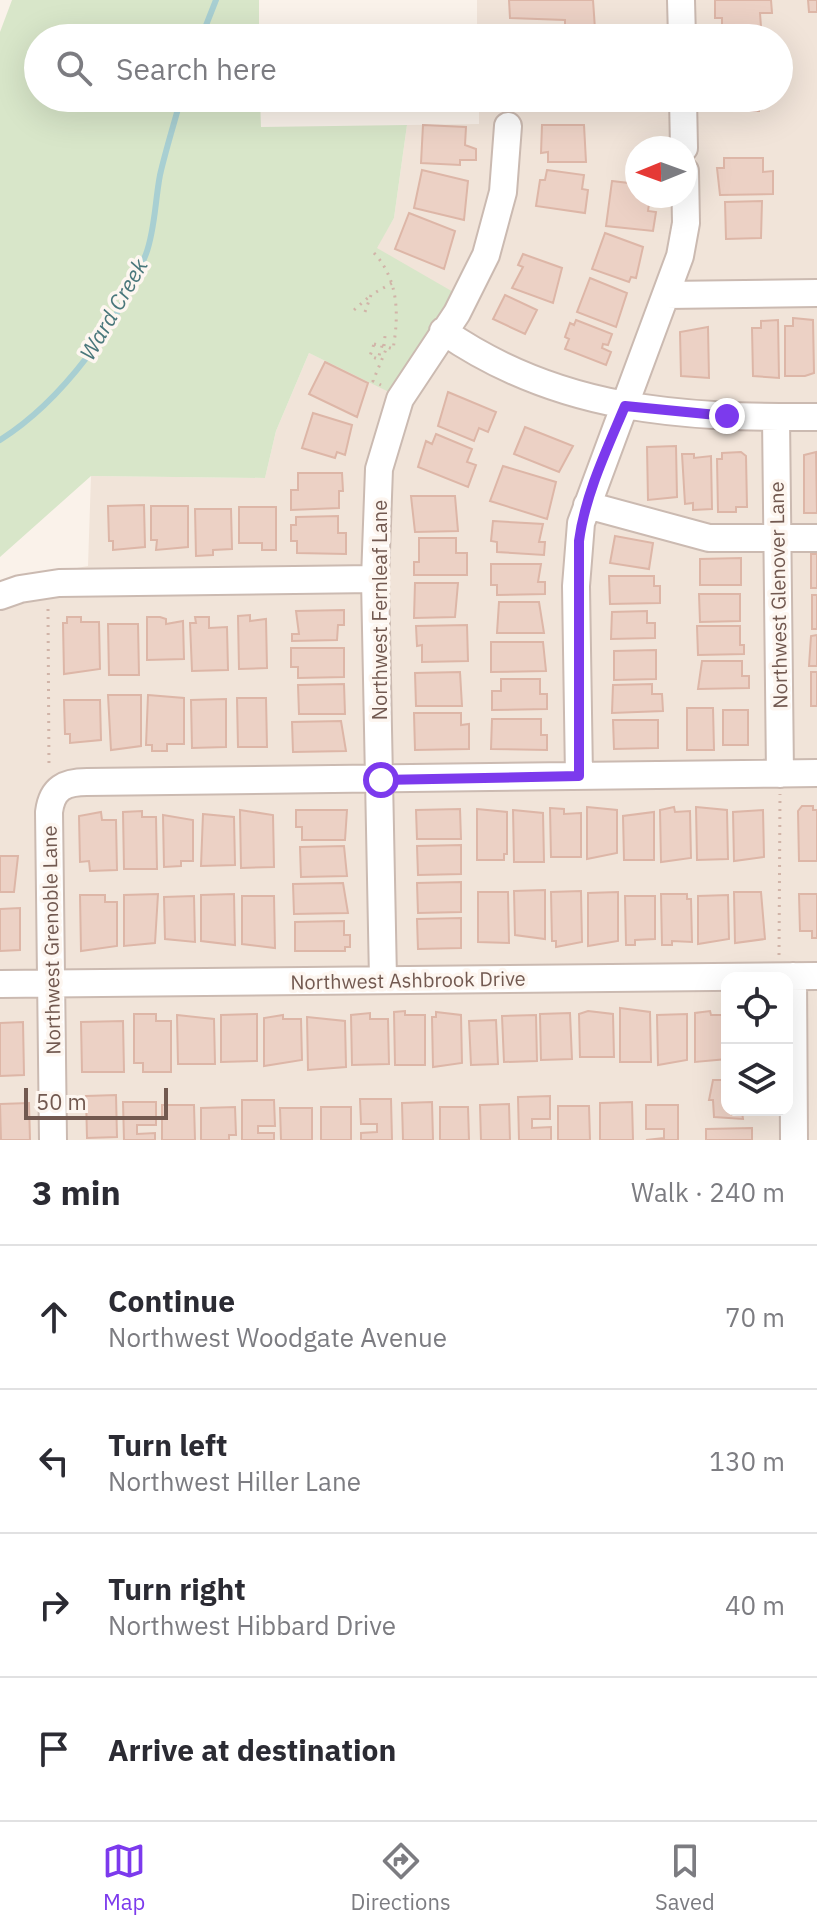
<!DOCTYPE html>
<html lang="en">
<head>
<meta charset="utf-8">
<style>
	body { margin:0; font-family:"IBM Plex Sans",sans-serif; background:#f2f2f3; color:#2b2b33 }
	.controls { position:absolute; right:24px; bottom:24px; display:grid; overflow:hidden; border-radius:16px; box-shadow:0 8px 32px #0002 }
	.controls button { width:72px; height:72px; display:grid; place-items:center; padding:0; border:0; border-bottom:2px solid #e1e1e2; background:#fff; color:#2b2b33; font:40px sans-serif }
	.compass { position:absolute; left:625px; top:136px; width:72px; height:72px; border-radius:50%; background:#fff; box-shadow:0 8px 32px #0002; rotate:269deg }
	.scale { position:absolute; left:24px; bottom:20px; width:144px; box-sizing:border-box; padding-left:8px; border:4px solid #725950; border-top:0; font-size:22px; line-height:28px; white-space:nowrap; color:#725950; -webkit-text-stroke:6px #fdf6f0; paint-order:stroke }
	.stop { position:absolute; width:24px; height:24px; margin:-18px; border:6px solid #7c3aed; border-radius:50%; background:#fff }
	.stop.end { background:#7c3aed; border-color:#fff; box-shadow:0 2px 8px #0008 }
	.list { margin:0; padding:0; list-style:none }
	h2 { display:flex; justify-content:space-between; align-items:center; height:104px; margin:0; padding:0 32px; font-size:34px }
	h2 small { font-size:26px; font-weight:400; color:#7c7c81 }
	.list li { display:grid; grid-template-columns:52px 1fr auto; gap:24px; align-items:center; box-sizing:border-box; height:144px; padding:0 32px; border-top:2px solid #e1e1e2 }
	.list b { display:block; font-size:30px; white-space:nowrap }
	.list p { margin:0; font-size:26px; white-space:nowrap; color:#7c7c81 }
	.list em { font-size:26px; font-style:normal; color:#7c7c81 }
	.icon { flex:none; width:44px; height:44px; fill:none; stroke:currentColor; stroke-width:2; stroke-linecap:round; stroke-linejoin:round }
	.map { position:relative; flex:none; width:817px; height:1140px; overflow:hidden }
	.search { position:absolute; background:#fff; box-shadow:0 8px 32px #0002; left:24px; right:24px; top:24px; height:88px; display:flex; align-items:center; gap:20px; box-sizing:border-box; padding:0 28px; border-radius:44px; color:#7c7c81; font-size:30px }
	.sheet { height:680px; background:#fff }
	nav { display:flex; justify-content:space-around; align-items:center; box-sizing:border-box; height:112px; border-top:2px solid #e1e1e2; background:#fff; font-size:22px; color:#7c7c81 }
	nav a { display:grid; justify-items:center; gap:4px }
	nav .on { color:#7c3aed }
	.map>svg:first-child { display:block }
	.residential { fill:#f1e4d9; fill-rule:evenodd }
	.green { fill:#d8e6c9 }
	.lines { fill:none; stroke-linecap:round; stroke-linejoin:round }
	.stream { stroke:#a8cfd2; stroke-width:6 }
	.building { fill:#ecd1c5; stroke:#ddb6a7; stroke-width:2 }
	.minor-casing { stroke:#cbbab1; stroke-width:30 }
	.path { stroke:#d1b4a8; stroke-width:3; stroke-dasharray:2 6; stroke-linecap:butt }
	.minor { stroke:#fff; stroke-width:26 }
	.route { stroke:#7c3aed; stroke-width:10 }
	.labels { text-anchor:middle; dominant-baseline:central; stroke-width:7; stroke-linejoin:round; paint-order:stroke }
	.street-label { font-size:20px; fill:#725950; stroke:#fdf6f0 }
	.water-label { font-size:22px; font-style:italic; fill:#49777b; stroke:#fdf6f0 }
</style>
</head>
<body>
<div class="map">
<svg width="817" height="1140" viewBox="0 0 817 1140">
	<rect width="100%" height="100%" fill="#faf2ea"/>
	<!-- residential -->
	<path class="residential" d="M477,0H817V1140H0V582L88,566L91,476L265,478L276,431L309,353L390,391L413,351L376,248L394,218L407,125L479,124V98H779V38H477ZM637,148H685V196H637ZM727,978H787V1110H727Z"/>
	<!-- green -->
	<path class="green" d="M12,0H259V38H38V98H260L261,127L407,125L394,218L377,248L455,293L389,392L309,353L276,431L265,478L91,476L0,557V32Z"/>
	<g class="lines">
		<!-- stream -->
		<path class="stream" d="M201,38L216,0
			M0,440C62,401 119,323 146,254C155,230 155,201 160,175C166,149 174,124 181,98"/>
	</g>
	<!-- building -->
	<path class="building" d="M509,0H593L595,29H565V20L510,18Z
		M715,0H771L772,13H760L761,27L722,28V18H715Z
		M808,0H817V12H809Z
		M572,98H624V106L573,109Z
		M720,98H759V111H721Z
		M423,125L466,127L465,145L476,149V160H460V165L421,163Z
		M542,125H584L586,162H548V152L541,153Z
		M724,158H763V172L773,171V194L720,195L717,168H724Z
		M422,170L468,181L464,220L414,208Z
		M547,170L584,175L582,189L588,190L585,213L536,206L540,180H545Z
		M612,181L637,184V196H650L648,211L656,212L653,231L606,226Z
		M762,201L761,238L726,239L725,202Z
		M409,213L455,231L444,269L395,249Z
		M605,233L643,247L636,278L631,277L629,282L592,269Z
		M523,254L562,268L553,303L512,288L523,267L518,265Z
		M590,278L627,293L616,327L577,312Z
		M505,295L537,310L525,334L493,319Z
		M793,318L813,320L814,373L805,376H785V326H793Z
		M576,320L612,334L608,345L603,344L602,348L611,352L606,365L565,349L569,339L565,337L570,323L574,325Z
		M778,320L779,378L753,376L752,328H761V321Z
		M708,327L709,378L681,376L680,332Z
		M325,362L368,383L357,417L309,394Z
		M448,392L496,412L488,432L479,428L474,441L438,426Z
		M313,413L352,425L345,455L337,452L335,458L302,448Z
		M525,427L573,446L559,472L514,454Z
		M436,434L472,449L467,462L476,465L468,487L418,467L426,441L432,444Z
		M676,446L677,497L648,500L647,447Z
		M741,452L746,456L747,507H736V512H718L717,459H722V453Z
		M816,452L817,513H804V455Z
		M682,454H694V458L711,456L712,509L693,510V503L685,504Z
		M503,466L556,482L547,519L490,501Z
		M298,473H342L343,491H339V508L291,510V490H298Z
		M411,496H455L458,531L415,532Z
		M144,505L145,547L113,550V541H109L108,506Z
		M151,506H188V547L156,550L157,540H151Z
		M239,507H276V550H262V543H239Z
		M195,509H231L232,549L213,550V555L196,556Z
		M338,516V533H346V554L297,553V541H291V525H296V517Z
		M493,521L543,524L539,542H545L544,555L497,552V542L491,541Z
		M615,536L653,543L649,569L610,563Z
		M419,538H456V553H467V575H414V562H419Z
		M811,554H817V588H811Z
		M741,558V585H700V559Z
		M491,564H541L538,582H545V594L497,595V585H491Z
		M609,576H654V586H660V603L610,604Z
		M415,583H458L455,617L414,618Z
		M699,594H740V621L700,622Z
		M812,595H817V629H812Z
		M499,602H539L544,633H497Z
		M344,610V625H338L337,640L292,641V634H299L296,611Z
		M647,611V623H655V638L611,639L612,612Z
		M250,615V621L266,619L267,668L239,669L238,616Z
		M67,617H81V622H99L100,669L64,674L63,623H67Z
		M147,617H160L166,619V624L183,621L184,659L147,660Z
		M195,617H209V628L227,627L228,670L192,671L190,623H196Z
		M108,624H138L139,675H109Z
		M467,625L468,661L422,662V645L417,646L416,626Z
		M697,626H740V645H744V654L698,655Z
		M817,635V666H809L811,636Z
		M491,642H543L546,671L491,672Z
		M291,648H344V677L298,678V667H291Z
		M656,650V679L614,680V651Z
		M702,661H742V676H749V688L698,689Z
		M460,672L462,706H416L415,673Z
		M811,672H817V706H811Z
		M501,679H540V694H547V709L492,710V691H501Z
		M344,684L345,714H299L298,685Z
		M652,684V694H662L663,711L612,713L613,685Z
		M108,695H141V746L111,750Z
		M148,695L184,698V744H167V751H152V745H146Z
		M237,698H266L267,747H238Z
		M226,699V747L192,748L191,700Z
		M64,700H100L101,740L70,743V734H65Z
		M687,708H713L714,750H687Z
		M723,710H748V745H723Z
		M414,713H461V725L469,724V749L415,750Z
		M492,719H541V735H547V750L491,749Z
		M613,720H658V748L614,749Z
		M341,721L346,751L293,752L292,722Z
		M802,806H813V810H817V861H799L798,811Z
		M587,807L617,810V853L587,859Z
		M674,807L675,812L690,811L691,858L661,862L660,810Z
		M696,807L727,810L728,859L697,860Z
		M550,808L564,809V814L581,813V857H551Z
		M460,809L461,839H417L416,810Z
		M477,809L507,812V854H504V860H477Z
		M240,810L273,815L274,867L241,868Z
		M296,810H347L345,840H302V827H296Z
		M513,810L543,813L544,862H514Z
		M763,810L764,857L734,861L733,812Z
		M142,811V817H156L157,869H124L123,812Z
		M101,812L102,820H116L117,870L90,871L89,861L80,862L79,816Z
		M654,812V860H624L623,816Z
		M203,814L234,817L235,865L201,866Z
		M163,815L193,820V861H181V866L164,867Z
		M461,845V874L418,875L417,846Z
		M344,846L347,876L301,877L300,847Z
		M0,856H18L14,892H0Z
		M461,882V912L418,913L417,883Z
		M343,883L348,913L294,914L293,884Z
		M545,890V939L515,935L514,891Z
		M581,891L582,942L556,947V941H552L551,892Z
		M478,892H508L509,943L478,942Z
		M618,892V941L588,946V893Z
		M734,892H761L765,939L735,943Z
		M158,894L155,943L124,946V895Z
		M234,894L235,945L201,941V895Z
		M661,894H687V899H691L692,942L672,941V945H662Z
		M799,894H817V938H812V931H800Z
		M80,895H105V902H117V946L81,951Z
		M728,895L729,939L698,944V896Z
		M194,896L195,942L165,939L164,897Z
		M242,896H274L275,948L242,944Z
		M625,896H655V939L635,940V945H626Z
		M20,908V950L0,951V909Z
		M461,918V948L418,949L417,919Z
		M344,921V935H350V947H345V951H295V922Z
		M620,1008L650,1012L651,1062H620Z
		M405,1011V1015H425V1065H395L394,1012Z
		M588,1011L613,1014L614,1057H580L579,1014Z
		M710,1011L711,1015H727V1059L695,1062V1013Z
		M436,1012L461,1015L462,1063L433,1067L432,1017H436Z
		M370,1013V1019H388L389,1064L352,1065L351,1015Z
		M570,1013L572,1059L541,1060L540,1014Z
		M134,1014H156V1021H171V1072H143V1063H134Z
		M257,1014V1061L221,1062V1015Z
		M687,1014V1060L658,1065L657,1015Z
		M177,1015L214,1019L215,1064H178Z
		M283,1015V1019H301L302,1060L264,1066V1018Z
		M536,1015L537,1061L504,1062L502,1016Z
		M307,1017L345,1021L346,1067L308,1070Z
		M496,1020L498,1064L471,1065L469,1021Z
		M123,1021L124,1072H82L81,1022Z
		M23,1022L24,1075L0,1076V1023Z
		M713,1080H727V1110L750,1112H742L743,1119L714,1117L713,1100H709Z
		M116,1095L117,1137L87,1138L86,1096Z
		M550,1096V1119H532V1128L551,1127V1140H519L518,1097Z
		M360,1099H391L392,1140H361V1133L377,1132V1124H361Z
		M242,1100H274L275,1126H258V1133H274V1140H242Z
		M123,1102H156V1125H137V1134L155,1133V1140H124Z
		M432,1102L433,1140H403L402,1103Z
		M632,1102L633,1140H600V1103Z
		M29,1103L30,1140H1L0,1104Z
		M509,1104L510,1140H481L480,1105Z
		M162,1105H194L195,1140H162Z
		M646,1105H678V1140H646L664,1138V1129H646Z
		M558,1106H589L590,1140H558Z
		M235,1107L236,1135H229V1140H201V1108Z
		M321,1107H351V1140H321Z
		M440,1107H468L469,1140H440Z
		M280,1108H312V1140H281Z
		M752,1128V1140H706V1129Z"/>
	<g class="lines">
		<defs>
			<path id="minor" d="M681,0L682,38
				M683,98L684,148
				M666,295L817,293
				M443,331C558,411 681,418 817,417
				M776,417L780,774
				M587,505L709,538H817
				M0,596L20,589L59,583L375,579
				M579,776L576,586L581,523L680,256L686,223L685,171
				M793,976L794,1140
				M383,979L375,579L379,469L400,399L457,313L486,255L503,192L508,126
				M0,984L817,976
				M53,1140L49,812C52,788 65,782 87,782L817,773"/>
		</defs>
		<!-- minor casing -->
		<use href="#minor" class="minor-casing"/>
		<!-- path -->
		<path class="path" d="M374,253C399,280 399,315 393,349L387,347L373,381L381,385
			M354,310L371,295
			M365,312L371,295L392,283
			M374,344L382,346L378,359L370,356Z
			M384,346L385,336
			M48,609L49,769
			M779,955L780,794"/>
		<!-- minor -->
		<use href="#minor" class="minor"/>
	</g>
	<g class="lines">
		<!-- route -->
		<path class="route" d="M381,780L579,776V541C585,495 607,449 625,406L727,416"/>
	</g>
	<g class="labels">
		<!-- street labels -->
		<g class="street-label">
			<text transform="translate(778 595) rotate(-91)">Northwest Glenover Lane</text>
			<text transform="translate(379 610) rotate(-90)">Northwest Fernleaf Lane</text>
			<text transform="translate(51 940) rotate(-91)">Northwest Grenoble Lane</text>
			<text transform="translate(408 980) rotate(-1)">Northwest Ashbrook Drive</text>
		</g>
		<!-- water labels -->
		<g class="water-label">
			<text transform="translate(113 309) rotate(-60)">Ward Creek</text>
		</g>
	</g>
</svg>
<div class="controls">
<button><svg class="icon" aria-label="locate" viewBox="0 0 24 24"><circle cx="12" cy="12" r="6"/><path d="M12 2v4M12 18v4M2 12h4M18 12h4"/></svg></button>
<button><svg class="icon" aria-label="layers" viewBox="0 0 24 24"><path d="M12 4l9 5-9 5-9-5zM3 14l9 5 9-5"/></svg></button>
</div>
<svg class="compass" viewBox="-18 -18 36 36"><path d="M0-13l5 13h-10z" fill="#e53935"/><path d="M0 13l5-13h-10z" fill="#7c7c81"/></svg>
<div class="scale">50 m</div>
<div class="stop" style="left:381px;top:780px"></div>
<div class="stop end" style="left:727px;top:416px"></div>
<div class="search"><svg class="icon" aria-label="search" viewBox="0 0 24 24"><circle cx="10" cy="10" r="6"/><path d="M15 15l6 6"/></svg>Search here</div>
</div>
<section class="sheet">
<h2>3 min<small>Walk · 240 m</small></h2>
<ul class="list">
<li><svg class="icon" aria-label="ahead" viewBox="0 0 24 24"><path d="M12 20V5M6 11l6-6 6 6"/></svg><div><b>Continue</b><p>Northwest Woodgate Avenue</p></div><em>70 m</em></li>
<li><svg class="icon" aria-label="left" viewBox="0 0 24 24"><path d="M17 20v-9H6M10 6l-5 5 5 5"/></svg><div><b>Turn left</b><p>Northwest Hiller Lane</p></div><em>130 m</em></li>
<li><svg class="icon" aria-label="right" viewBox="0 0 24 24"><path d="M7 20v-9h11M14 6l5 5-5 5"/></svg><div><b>Turn right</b><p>Northwest Hibbard Drive</p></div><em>40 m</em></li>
<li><svg class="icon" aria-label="arrive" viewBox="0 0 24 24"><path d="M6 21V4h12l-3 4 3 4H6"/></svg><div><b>Arrive at destination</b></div></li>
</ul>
</section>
<nav>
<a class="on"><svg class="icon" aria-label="map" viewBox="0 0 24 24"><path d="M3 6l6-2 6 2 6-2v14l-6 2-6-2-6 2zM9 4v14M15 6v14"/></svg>Map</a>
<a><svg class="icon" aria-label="directions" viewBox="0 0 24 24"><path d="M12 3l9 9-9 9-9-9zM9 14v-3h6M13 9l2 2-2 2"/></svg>Directions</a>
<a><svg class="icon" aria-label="saved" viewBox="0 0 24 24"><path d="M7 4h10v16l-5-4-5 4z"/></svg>Saved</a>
</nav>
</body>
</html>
